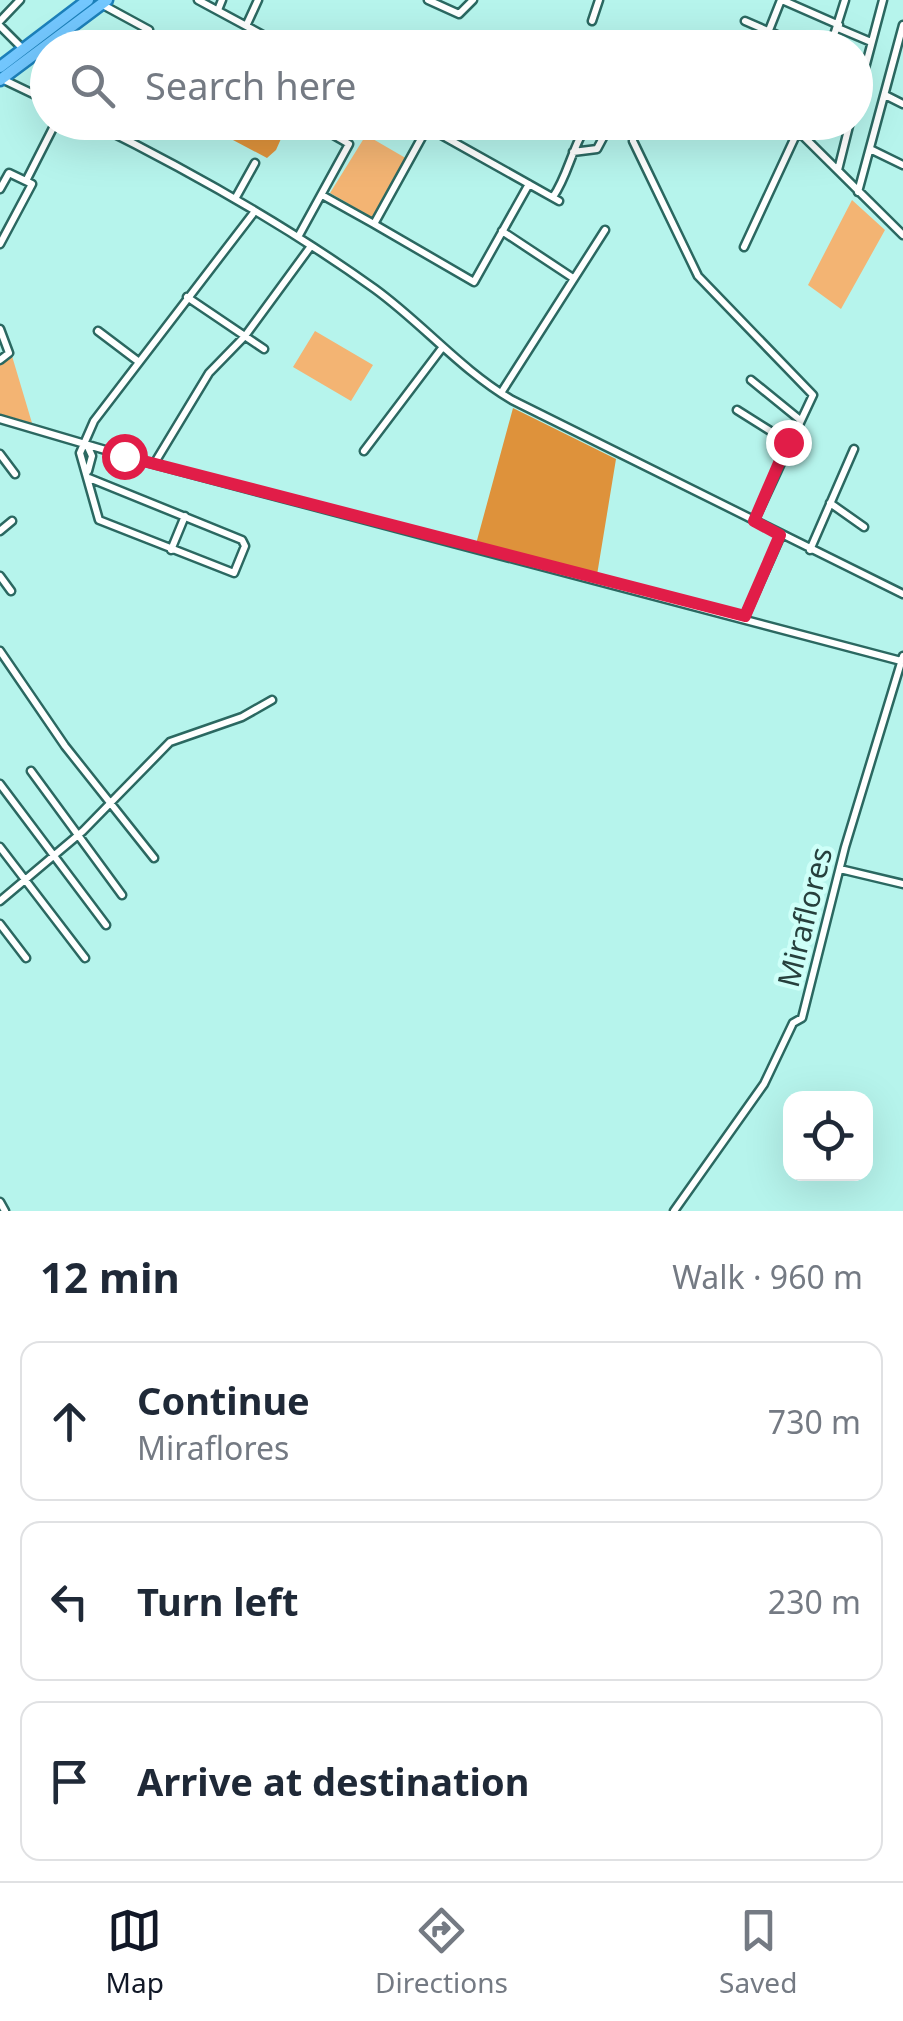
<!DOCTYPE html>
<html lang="en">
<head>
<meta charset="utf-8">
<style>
	body { margin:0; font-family:"Noto Sans",sans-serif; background:#f6f6f7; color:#1f2937 }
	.controls { position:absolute; right:30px; bottom:30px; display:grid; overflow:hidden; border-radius:20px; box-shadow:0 10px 40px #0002 }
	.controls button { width:90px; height:90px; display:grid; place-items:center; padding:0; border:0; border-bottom:2px solid #e0e1e3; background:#fff; color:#1f2937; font:50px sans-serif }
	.stop { position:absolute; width:30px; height:30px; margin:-22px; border:8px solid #e11d48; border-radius:50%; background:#fff }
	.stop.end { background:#e11d48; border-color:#fff; box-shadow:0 2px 10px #0008 }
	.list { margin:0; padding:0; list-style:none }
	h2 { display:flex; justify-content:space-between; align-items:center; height:130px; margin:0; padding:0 40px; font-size:42px }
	h2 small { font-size:32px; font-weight:400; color:#747a83 }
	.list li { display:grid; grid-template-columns:65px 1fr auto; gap:30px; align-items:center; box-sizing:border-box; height:160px; margin:0 20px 20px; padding:0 20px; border:2px solid #e0e1e3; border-radius:20px }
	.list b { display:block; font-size:38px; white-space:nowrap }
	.list p { margin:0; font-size:32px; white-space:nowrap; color:#747a83 }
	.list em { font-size:32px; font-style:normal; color:#747a83 }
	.icon { flex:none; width:55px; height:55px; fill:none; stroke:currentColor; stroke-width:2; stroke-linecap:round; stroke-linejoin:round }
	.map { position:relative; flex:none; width:903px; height:1211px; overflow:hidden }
	.search { position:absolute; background:#fff; box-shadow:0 10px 40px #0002; left:30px; right:30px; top:30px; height:110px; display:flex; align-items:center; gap:25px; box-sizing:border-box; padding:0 35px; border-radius:55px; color:#747a83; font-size:38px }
	.sheet { height:670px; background:#fff }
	nav { display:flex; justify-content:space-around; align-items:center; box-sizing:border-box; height:140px; border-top:2px solid #e0e1e3; background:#fff; font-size:28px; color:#747a83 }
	nav a { display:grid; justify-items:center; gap:5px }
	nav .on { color:#111827 }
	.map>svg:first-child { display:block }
	.green { fill:#f3b473 }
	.forest { fill:#de923b }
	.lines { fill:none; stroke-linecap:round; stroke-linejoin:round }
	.minor-casing { stroke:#2b6861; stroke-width:11 }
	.primary-casing { stroke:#1c80ba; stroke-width:15 }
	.minor { stroke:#fff; stroke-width:6 }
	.primary { stroke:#73c7fe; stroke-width:10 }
	.route { stroke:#e11d48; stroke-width:12 }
	.labels { text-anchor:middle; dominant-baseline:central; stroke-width:9; stroke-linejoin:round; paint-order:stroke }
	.street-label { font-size:30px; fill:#27403d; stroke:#cefff8 }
</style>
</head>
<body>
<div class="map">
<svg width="903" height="1211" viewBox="0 0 903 1211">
	<rect width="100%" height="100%" fill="#b6f4ec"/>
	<!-- green -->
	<path class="green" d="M366,135L409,160L373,218L330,193Z
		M852,200L885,230L841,309L808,285Z
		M315,331L373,365L351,401L293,367Z
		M12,356L32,423L0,414V365Z"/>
	<!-- forest -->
	<path class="forest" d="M201,123H288L276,150L267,158Z
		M513,408L616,459L597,575L476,544Z"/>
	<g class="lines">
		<defs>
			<path id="minor" d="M198,0L287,48
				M428,0L459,14L473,0
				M782,0L839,25
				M103,5L149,30L140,48
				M218,10L222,0
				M0,21L20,0
				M592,21L599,0
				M745,21L807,48
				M247,24L258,0
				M0,26L23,49
				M838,28L871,42
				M762,48L781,0
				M830,48L845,0
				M2,79L48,101
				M885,95L903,104
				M856,102L883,0
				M91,122C190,171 286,225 375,289C423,324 461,370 512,400L903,594
				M418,122L559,201
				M789,122L903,235
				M633,141L698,276L813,395L754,521
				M870,149L903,165
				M838,170L850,122
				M26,181L56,122
				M0,189L9,173L32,184L0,244
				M858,192L903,25
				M322,195L374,224L427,128
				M553,197C567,177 571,152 584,130L595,128L605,134L597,149L573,152
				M235,199L255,163
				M374,224L474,282L529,184
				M502,231L573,278
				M298,237L349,144L311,122
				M744,247L802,122
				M187,297L264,349
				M0,329L9,353L0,360
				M98,331L139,362
				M751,380L799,419
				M501,393L605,230
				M737,410L788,442
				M0,419L146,462L901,661
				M87,445L92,456L88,471
				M364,451L442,348
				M0,454L15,474
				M154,464L209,373L245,336L311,246
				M89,478L242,540L245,546L234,573L99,520L80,453L94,421L255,211
				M830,503L864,527
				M0,531L12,521
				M171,550L185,516
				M810,550L854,449
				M0,576L11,591
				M745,616L781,535
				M0,651L65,746L154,858
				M31,771L122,895
				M0,784L106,925
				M0,847L85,958
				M840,869L903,884
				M0,901L83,831L170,742L242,717L272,700
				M0,924L26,958
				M0,1202L5,1211
				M674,1211L764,1084L793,1023L802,1018L845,847L903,656"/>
			<path id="primary" d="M0,67L88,0
				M0,80L107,0"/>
		</defs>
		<!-- minor casing -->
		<use href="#minor" class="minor-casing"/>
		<!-- primary casing -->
		<use href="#primary" class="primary-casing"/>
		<!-- minor -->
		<use href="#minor" class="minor"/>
		<!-- primary -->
		<use href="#primary" class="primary"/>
	</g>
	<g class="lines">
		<!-- route -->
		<path class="route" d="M124,456L745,616L780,535L754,521L788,442"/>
	</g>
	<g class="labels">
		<!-- street labels -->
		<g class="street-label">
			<text transform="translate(804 917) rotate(-76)">Miraflores</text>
		</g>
	</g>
</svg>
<div class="controls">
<button><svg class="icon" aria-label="locate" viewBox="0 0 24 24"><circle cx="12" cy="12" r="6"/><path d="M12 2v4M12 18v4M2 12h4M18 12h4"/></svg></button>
</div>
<div class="stop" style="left:124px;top:456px"></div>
<div class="stop end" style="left:788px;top:442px"></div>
<div class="search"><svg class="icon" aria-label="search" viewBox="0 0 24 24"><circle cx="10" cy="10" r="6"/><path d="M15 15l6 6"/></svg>Search here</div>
</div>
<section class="sheet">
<h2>12 min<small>Walk · 960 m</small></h2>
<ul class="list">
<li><svg class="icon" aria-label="ahead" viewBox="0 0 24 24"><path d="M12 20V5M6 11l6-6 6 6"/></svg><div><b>Continue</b><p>Miraflores</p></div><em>730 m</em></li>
<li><svg class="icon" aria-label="left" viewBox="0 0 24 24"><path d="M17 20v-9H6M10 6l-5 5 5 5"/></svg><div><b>Turn left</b></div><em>230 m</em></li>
<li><svg class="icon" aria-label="arrive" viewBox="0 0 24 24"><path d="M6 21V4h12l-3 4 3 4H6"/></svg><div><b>Arrive at destination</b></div></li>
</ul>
</section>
<nav>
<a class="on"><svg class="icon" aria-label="map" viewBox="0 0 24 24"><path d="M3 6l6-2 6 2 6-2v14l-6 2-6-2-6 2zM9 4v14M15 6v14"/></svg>Map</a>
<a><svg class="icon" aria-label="directions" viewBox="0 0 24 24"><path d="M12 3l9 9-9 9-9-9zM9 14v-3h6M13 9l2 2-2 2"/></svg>Directions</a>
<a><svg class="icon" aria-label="saved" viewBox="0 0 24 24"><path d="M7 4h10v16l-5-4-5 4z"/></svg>Saved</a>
</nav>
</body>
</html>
